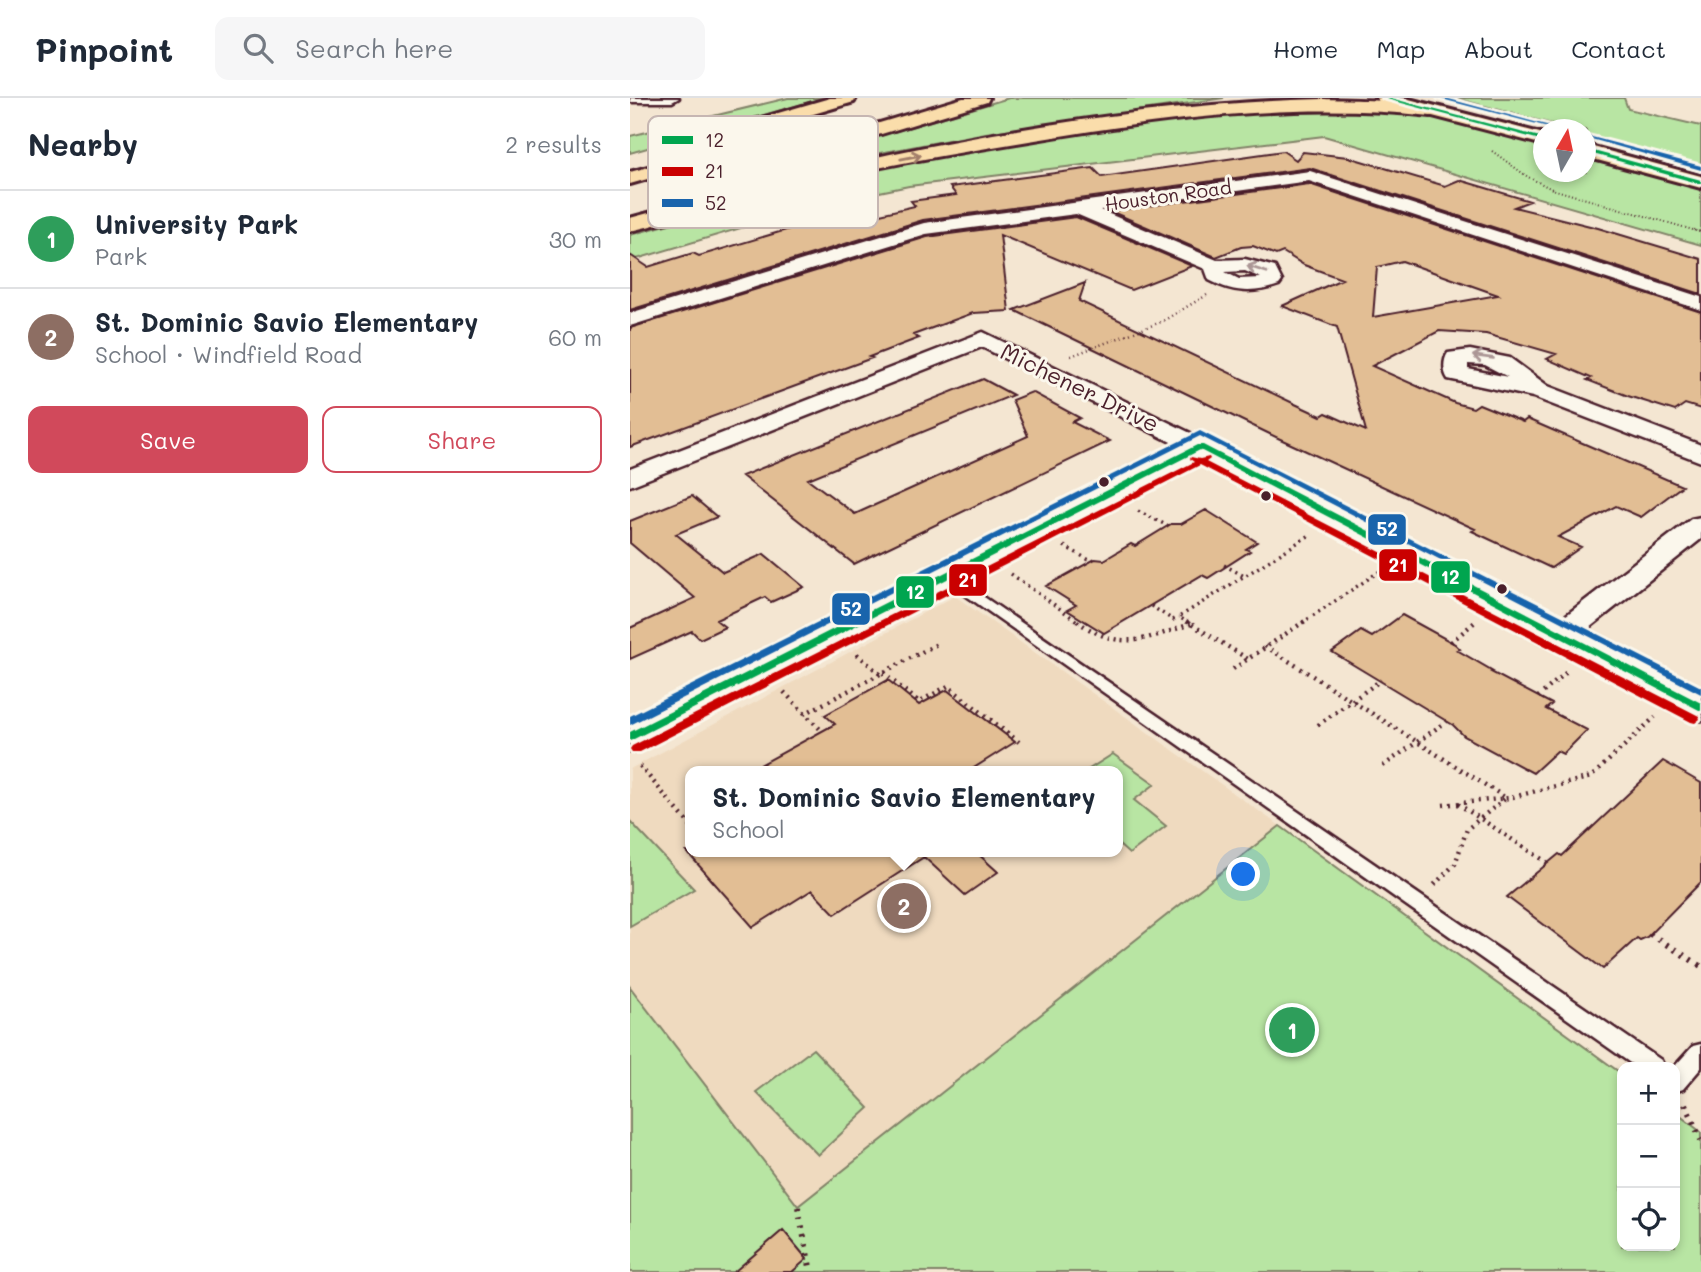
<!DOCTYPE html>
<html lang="en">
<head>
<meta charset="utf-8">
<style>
	body { margin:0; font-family:Mali,sans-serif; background:#f6f6f7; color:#1f2937 }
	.controls { position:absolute; right:21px; bottom:21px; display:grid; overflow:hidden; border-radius:14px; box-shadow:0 4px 10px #0003 }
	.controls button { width:63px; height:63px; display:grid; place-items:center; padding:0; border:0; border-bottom:2px solid #e0e1e3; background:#fff; color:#1f2937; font:35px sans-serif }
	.compass { position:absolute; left:903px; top:21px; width:63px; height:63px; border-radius:50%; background:#fff; box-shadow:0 4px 10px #0003; rotate:9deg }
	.you { position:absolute; left:614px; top:777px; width:24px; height:24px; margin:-18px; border:5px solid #fff; border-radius:50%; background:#1a73e8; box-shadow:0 0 0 10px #1a73e833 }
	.badge { display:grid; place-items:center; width:46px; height:46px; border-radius:50%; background:#d1495b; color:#fff; font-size:23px; font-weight:700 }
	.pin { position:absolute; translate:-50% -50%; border:4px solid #fff; box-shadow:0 2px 7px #0006 }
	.popup { position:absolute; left:55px; top:668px; width:438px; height:91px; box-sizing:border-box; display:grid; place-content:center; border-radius:14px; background:#fff; filter:drop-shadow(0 2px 5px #0005); font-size:23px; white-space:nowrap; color:#747a83 }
	.popup b { font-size:26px; color:#1f2937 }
	.popup::after { content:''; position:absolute; left:50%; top:100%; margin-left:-14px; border:14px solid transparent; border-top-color:#fff }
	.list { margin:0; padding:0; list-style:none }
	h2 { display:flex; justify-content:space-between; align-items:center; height:91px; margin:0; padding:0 28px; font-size:30px }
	h2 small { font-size:23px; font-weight:400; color:#747a83 }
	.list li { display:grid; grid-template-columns:46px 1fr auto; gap:21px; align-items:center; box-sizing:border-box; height:98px; padding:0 28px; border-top:2px solid #e0e1e3 }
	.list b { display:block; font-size:26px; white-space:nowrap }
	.list p { margin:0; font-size:23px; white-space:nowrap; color:#747a83 }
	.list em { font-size:23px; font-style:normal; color:#747a83 }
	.actions { display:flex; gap:14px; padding:21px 28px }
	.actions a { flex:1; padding:16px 0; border:2px solid #d1495b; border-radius:14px; text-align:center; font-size:24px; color:#d1495b }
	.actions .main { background:#d1495b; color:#fff }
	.icon { flex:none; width:38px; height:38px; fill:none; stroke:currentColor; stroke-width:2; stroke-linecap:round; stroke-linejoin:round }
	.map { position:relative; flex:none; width:1071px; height:1174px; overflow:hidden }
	header { display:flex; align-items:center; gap:42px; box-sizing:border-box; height:98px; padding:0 35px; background:#fff; border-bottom:2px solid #e0e1e3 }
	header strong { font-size:33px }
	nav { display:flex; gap:38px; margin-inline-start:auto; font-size:24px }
	.search { width:490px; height:63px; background:#f6f6f7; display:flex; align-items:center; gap:18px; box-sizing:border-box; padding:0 24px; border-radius:14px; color:#747a83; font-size:26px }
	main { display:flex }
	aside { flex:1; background:#fff }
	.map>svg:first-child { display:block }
	.built { fill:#efdabf; fill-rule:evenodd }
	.green { fill:#b8e5a3; stroke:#818267; stroke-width:2 }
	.building { fill:#e2be94; stroke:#4a1f2b; stroke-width:2; fill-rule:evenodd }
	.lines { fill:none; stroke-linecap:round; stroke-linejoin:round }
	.lane-casing { stroke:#4a1f2b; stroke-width:5 }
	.street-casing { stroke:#4a1f2b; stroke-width:5 }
	.secondary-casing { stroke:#4a1f2b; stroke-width:6 }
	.primary-casing { stroke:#4a1f2b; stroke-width:6 }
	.highway-casing { stroke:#4a1f2b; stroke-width:6 }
	.path-far4 { stroke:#4a1f2b; stroke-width:2; stroke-dasharray:1 2.5; stroke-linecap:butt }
	.path-far3 { stroke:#4a1f2b; stroke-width:2.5; stroke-dasharray:1 3.5; stroke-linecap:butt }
	.path-far2 { stroke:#4a1f2b; stroke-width:3.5; stroke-dasharray:2 4.5; stroke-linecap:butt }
	.path-far1 { stroke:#4a1f2b; stroke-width:4.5; stroke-dasharray:2 5; stroke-linecap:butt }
	.path { stroke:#4a1f2b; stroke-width:6; stroke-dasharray:2.5 7; stroke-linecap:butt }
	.lane { fill:#fbf7ec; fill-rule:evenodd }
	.street { fill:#fbf7ec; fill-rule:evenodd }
	.secondary { fill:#fbf7ec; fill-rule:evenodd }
	.primary { fill:#faddab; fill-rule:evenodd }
	.highway { fill:#faddab; fill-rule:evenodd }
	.bus-1-casing { stroke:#fbf7ec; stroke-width:6 }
	.bus-2-casing { stroke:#fbf7ec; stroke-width:6 }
	.bus-3-casing { stroke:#fbf7ec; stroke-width:6 }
	.bus-1 { fill:#00a54f; fill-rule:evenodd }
	.bus-2 { fill:#ca0000; fill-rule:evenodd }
	.bus-3 { fill:#1964ac; fill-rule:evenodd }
	.oneway { stroke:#a27e6b }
	.oneway2 { stroke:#ab9695 }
	.bus-dot { fill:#4a1f2b; stroke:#fbf7ec; stroke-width:2.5 }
	.labels { text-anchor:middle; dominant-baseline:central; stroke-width:6; stroke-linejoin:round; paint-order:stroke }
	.far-street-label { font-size:19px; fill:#4a1f2b; stroke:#fbf7ec }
	.street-label { font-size:23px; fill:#4a1f2b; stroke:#fbf7ec }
	.key { fill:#fbf7ec; stroke:#c6b6b2; stroke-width:2 }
	.key-label { font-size:19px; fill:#4a1f2b }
	.line-badge { stroke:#fbf7ec; stroke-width:2.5 }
	.badge-label { font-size:19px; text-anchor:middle; font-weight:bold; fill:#fff }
</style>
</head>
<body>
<header>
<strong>Pinpoint</strong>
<div class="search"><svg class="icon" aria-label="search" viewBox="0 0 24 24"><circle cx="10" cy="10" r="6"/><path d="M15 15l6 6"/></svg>Search here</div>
<nav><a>Home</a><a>Map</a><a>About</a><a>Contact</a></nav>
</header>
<main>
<aside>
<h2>Nearby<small>2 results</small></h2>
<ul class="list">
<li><span class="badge" style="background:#2e9e5b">1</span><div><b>University Park</b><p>Park</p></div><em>30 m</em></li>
<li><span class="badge" style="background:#8d6e63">2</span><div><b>St. Dominic Savio Elementary</b><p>School · Windfield Road</p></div><em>60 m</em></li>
</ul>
<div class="actions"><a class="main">Save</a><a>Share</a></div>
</aside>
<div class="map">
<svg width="1071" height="1174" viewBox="0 0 1071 1174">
	<rect width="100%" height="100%" fill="#f4e6d2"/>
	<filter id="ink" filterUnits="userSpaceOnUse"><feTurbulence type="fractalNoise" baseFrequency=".0143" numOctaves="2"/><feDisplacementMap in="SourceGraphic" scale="14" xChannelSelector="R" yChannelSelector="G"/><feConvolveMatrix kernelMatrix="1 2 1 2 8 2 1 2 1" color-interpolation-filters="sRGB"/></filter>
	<g filter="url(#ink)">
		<!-- built -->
		<path class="built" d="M325,498L650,728L168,1109L0,889V671ZM61,673H488V754H61Z"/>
		<!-- green -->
		<path class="green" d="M158,0H194L0,55V38Z
			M379,0H594L356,35L239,57L146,79L130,73Z
			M825,0H994L998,11L1071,28V67L956,36V32L941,31Z
			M686,7L810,18L913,47L914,74H956V58L1071,90V147L694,38L279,88L195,105L0,163V137C88,113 177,86 266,67C403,36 546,16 686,7Z
			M483,656L525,686L504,702L536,728L499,756L488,746V673H456Z
			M0,723L64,791L0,828Z
			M650,728L992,976V1148H1045V1014L1071,1034V1174H0V889L168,1108Z
			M183,951L239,1010L188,1057L126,994Z"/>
		<!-- building -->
		<path class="building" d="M653,53L666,62L673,54L718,59L815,88L829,82L836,84L900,103L884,109L968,130L1071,161V196L680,70L293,122L0,212V157L18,169L63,155L69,158L163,130L155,126L191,116L211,125L285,108L281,103L326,97L320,89L463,70L472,79Z
			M679,86L1071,214V311L1055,306L1045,313L998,298L957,282L961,280L917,261L926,256L856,236L809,233L742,268L825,305L843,310L849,306L893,324L897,321L1052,388L1011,419L986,408L928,439L951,449L921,470L842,433L845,431L648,340L384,212L455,185L449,203L665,306L691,318L696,315L736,333L707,229L652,208L712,181L674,167L653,154L646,157L623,148L611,149L586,159L480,113ZM772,163L868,197L743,219L747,169Z
			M446,119L562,168L501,192L370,137L379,213L343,215L283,237L289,240L239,259L242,260L0,349V230L297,139Z
			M353,281L383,297L178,381L225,416L398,338L382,302L402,294L450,320L442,324L480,343L224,466L112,378Z
			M62,398L87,419L46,436L93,474L134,456L174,489L141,504L135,499L86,522L95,529L70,541L62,533L0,561V530L65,500L0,445V423Z
			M576,412L627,444L616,451L620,453L578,480L572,477L474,535L437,512L446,507L416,488L465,461L474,462L501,446L505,448L541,426H551Z
			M772,517L825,546L830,551L827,552L863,573L861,574L922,606L916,611L957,632L933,656L927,653L903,675L834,638L823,627L702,554L731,533L742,539Z
			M258,582L289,607L317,592L385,644L339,673H119L205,626L195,617Z
			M1033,663L1071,685V784L1017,839L1010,842L1007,840L973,871L877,799L929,756L932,758Z
			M57,754H346L368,774L335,797L294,759L205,816L182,792L123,829Z
			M153,1132L177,1161L162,1174H104Z"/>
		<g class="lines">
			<defs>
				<path id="lane" d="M316,473L1031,962L1034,969H1006L311,480L309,477Z
					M1071,946V970L1053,991L1045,994L1044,969L1063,948Z"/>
				<path id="street" d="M0,0H49L42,4H1Z
					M680,73L1071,199V212L679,83L470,112L587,162L615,161L645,169L652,183L649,187C624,196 603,195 579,182L575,171L446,116L296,136L0,228V215L294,125ZM615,173L631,180L609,181L595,174Z
					M353,234L579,344L583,349L579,354H561L352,249L0,388V371Z
					M840,252L880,260L918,288L1071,347V364L903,299L818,281C813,274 813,262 818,255ZM838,266L855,267L878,279L838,271Z
					M1071,419V441L944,542L933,545L922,542L917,535L922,528L1061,421Z"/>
				<path id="secondary" d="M570,340L1071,593V622L1057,618L570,361L14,649L0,653V622Z"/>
				<path id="primary" d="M747,0H775L914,36V47L749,4Z
					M956,47L1071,78V90L956,59Z"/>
				<path id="highway" d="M200,0H226L224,4L119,35H107L104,31L107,27Z
					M333,0H359L357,4L126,74H112L109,70L112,66Z
					M693,1C713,2 798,1 810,13L801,18C666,3 532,21 399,43C314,57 227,72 143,93C95,105 48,122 0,133V120C223,59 460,7 693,1Z
					M148,33L154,34L157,38L154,42L0,86V74Z"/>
			</defs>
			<!-- lane casing -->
			<use href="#lane" class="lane-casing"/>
			<!-- street casing -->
			<use href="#street" class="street-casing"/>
			<!-- secondary casing -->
			<use href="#secondary" class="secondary-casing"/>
			<!-- primary casing -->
			<use href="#primary" class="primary-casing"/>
			<!-- highway casing -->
			<use href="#highway" class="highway-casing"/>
			<!-- path-far4 -->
			<path class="path-far4" d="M862,53L898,79L922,91L1070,134"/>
			<!-- path-far3 -->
			<path class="path-far3" d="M1064,132L1071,134
				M441,258L531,224L577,197"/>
			<!-- path-far2 -->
			<path class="path-far2" d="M508,413L538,428
				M434,448L461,463
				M594,467L614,478
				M381,476L450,525
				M521,508L543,522L549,519
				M559,525L549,519L680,437
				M672,525L750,473"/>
			<!-- path-far1 -->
			<path class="path-far1" d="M447,523C491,555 515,541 561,526
				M556,523L618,561
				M821,544L845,524
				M635,548L876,700L837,731L825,766L803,788
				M227,556L250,576
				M603,571L675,523
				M253,575L289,604L318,588L389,644
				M154,594L192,633
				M908,599L939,572
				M174,616L309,545
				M688,627L751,582
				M10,668L61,728
				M753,668L817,623
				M828,706L918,765
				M813,707L879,700L961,679L1025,619"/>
			<!-- path -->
			<path class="path" d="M1020,836L1071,868
				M1055,1006L1071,1042
				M168,1109L181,1174"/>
			<!-- lane -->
			<use href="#lane" class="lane"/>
			<!-- street -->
			<use href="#street" class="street"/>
			<!-- secondary -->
			<use href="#secondary" class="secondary"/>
			<!-- primary -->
			<use href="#primary" class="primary"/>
			<!-- highway -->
			<use href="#highway" class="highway"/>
			<defs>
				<path id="bus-1" d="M753,0H760L914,40V43Z
					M956,51L1071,82V86L956,54Z
					M567,347H573L1071,605V613L570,352L0,643V634Z"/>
				<path id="bus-2" d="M561,359L570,361L579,359L580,361L576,364L1069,618L1070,621L1065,625L1061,624L570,367L10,654H2L0,651L2,648L564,364L560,361Z"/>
				<path id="bus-3" d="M808,0H815L920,28L918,29Z
					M958,38L1071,68V72L958,40Z
					M570,333L1071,589V596L570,338L0,627V618Z"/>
			</defs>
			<!-- bus-1 casing -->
			<use href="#bus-1" class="bus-1-casing"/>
			<!-- bus-2 casing -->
			<use href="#bus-2" class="bus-2-casing"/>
			<!-- bus-3 casing -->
			<use href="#bus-3" class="bus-3-casing"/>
			<!-- bus-1 -->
			<use href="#bus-1" class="bus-1"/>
			<!-- bus-2 -->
			<use href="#bus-2" class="bus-2"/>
			<!-- bus-3 -->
			<use href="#bus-3" class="bus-3"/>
		</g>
		<!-- one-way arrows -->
		<defs><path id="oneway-shaft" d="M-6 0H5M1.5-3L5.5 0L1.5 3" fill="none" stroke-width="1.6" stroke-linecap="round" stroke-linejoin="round" transform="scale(1.75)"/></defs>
		<use class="oneway" href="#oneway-shaft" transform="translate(281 59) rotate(-11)"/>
		<g class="oneway2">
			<use href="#oneway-shaft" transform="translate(627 171) rotate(-162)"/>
			<use href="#oneway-shaft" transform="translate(853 259) rotate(-172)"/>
		</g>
	</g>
	<!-- markers -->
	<g class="bus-dot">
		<circle cx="474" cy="384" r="6"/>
		<circle cx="636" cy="398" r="6"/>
		<circle cx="872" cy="491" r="6"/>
	</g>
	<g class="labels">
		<!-- far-street labels -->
		<g class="far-street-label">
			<text transform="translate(538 97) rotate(-8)">Houston Road</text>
		</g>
		<!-- street labels -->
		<g class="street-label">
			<text transform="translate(450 289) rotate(26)">Michener Drive</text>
		</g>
	</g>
	<!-- legend -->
	<rect x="18" y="18" width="230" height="112" rx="10" class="key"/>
	<rect x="32" y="38" width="31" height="8" fill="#00a54f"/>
	<rect x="32" y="69" width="31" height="9" fill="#ca0000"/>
	<rect x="32" y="101" width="31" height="8" fill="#1964ac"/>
	<g class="key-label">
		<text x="75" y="49">12</text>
		<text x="75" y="80">21</text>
		<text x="75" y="112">52</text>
	</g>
	<g class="line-badge">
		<rect x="737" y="415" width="40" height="33" rx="7" fill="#1964ac"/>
		<rect x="748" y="450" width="40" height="34" rx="7" fill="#ca0000"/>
		<rect x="800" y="462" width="41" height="34" rx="7" fill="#00a54f"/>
		<rect x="318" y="465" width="40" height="34" rx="7" fill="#ca0000"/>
		<rect x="265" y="477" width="40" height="34" rx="7" fill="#00a54f"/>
		<rect x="201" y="494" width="40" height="34" rx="7" fill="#1964ac"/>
	</g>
	<g class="badge-label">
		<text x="757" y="438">52</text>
		<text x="768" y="474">21</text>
		<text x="820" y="486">12</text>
		<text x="338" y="489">21</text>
		<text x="285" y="501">12</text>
		<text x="221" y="518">52</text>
	</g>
</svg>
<div class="controls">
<button>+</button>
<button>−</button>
<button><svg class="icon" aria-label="locate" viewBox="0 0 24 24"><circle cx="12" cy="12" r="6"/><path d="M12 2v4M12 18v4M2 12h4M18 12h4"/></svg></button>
</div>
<svg class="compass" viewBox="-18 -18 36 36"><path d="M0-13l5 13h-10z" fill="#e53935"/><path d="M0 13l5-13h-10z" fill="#747a83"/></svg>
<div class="you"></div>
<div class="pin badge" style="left:662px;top:932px;background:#2e9e5b">1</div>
<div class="pin badge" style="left:274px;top:808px;background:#8d6e63">2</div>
<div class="popup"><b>St. Dominic Savio Elementary</b>School</div>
</div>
</main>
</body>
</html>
